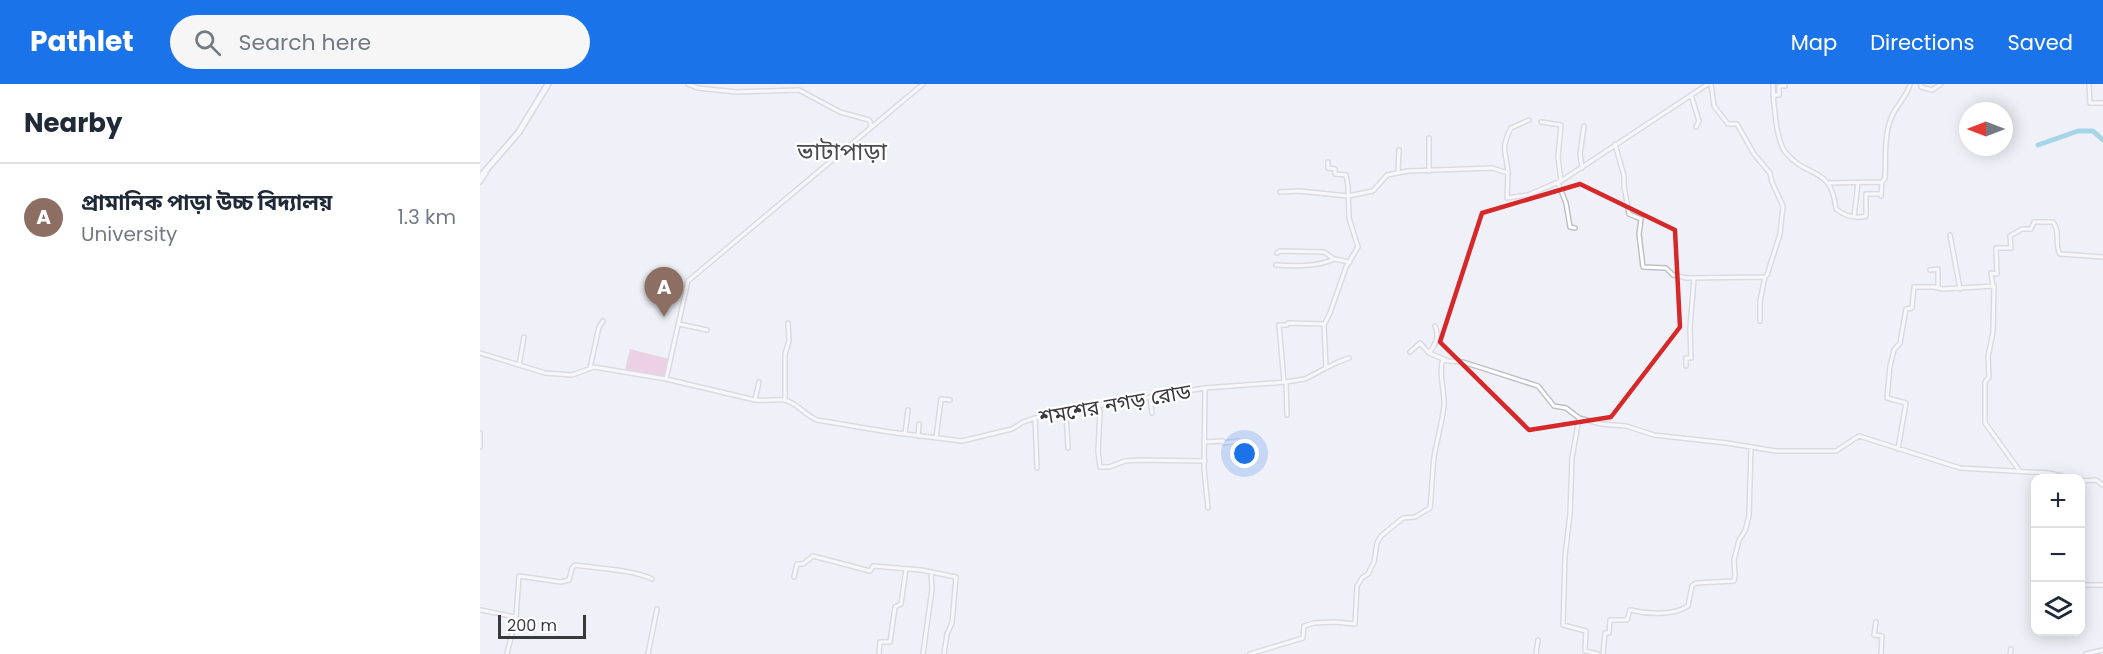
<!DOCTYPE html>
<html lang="en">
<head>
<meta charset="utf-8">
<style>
	body { margin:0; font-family:Poppins,"Noto Sans Bengali",sans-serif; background:#f6f6f7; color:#1f2937 }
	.controls { position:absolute; right:18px; bottom:18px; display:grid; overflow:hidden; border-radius:12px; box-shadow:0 3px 15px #0003 }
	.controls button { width:54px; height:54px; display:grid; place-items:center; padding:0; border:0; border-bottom:2px solid #e0e1e3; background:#fff; color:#1f2937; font:30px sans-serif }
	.compass { position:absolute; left:1479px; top:18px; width:54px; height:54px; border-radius:50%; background:#fff; box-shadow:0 3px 15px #0003; rotate:270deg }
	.scale { position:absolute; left:18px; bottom:15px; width:88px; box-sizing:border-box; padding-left:6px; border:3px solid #39393c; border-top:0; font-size:16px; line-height:21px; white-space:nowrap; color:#39393c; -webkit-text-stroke:4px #fff; paint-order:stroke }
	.you { position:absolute; left:765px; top:370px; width:21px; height:21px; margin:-15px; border:4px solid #fff; border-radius:50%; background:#1a73e8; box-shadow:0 0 0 9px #1a73e833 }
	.badge { display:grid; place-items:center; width:39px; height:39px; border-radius:50%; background:#1a73e8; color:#fff; font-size:20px; font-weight:700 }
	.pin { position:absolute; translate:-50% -50px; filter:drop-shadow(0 2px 3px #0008) }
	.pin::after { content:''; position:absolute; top:32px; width:21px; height:18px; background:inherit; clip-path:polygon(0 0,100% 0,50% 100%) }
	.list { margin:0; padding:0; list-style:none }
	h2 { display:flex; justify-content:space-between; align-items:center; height:78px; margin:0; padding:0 24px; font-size:26px }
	h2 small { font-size:20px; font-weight:400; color:#747a83 }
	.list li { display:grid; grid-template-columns:39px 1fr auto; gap:18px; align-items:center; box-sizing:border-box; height:108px; padding:0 24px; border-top:2px solid #e0e1e3 }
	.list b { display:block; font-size:22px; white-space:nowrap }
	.list p { margin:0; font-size:20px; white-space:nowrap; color:#747a83 }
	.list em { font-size:20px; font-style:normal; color:#747a83 }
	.icon { flex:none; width:33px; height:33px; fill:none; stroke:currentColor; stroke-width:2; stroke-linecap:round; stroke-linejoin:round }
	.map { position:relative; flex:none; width:1623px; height:570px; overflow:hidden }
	header { display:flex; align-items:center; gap:36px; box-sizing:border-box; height:84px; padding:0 30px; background:#1a73e8; color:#fff }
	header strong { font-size:28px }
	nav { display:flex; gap:33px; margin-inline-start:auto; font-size:21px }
	.search { width:420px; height:54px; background:#f6f6f7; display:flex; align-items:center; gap:15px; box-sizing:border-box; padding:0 21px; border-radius:33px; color:#747a83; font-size:22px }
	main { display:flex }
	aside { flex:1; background:#fff }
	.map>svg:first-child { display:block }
	.green { fill:#e5a9d0 }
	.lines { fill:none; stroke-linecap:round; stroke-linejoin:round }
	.river { stroke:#4cb3d2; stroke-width:5 }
	.minor-casing { stroke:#bfc0c7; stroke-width:6 }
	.major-casing { stroke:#bfc0c7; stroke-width:8 }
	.minor { stroke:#fff; stroke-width:3 }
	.major { stroke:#fff; stroke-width:4.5 }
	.marked { fill:none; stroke:#d62828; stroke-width:4.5; stroke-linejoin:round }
	.labels { text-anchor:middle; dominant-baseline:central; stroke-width:4.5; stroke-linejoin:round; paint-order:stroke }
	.street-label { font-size:21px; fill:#39393c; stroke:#fff }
	.quarter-label { font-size:24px; fill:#4a4a50; stroke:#fff }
</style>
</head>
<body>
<header>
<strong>Pathlet</strong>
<div class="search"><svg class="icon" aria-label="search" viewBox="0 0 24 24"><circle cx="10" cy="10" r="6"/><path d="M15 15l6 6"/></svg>Search here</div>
<nav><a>Map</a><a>Directions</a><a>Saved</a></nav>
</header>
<main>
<aside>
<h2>Nearby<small></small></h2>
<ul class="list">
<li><span class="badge" style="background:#8d6e63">A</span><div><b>প্রামানিক পাড়া উচ্চ বিদ্যালয়</b><p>University</p></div><em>1.3 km</em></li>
</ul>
</aside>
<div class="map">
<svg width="1623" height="570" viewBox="0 0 1623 570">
	<rect width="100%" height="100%" fill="#f0f1f8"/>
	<!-- green -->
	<path class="green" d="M150,265L189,275L185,293L145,286Z"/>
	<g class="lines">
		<!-- river -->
		<path class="river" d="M1558,61L1598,47H1613L1623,56"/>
		<defs>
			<path id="minor" d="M208,0L218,4L256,8L319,6L360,28L389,36L391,40L390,44
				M1293,0C1293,16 1296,58 1306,69C1329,96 1351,81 1356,125C1365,132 1375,135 1386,132V110H1401
				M1441,0V3L1452,6L1461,0
				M1609,0L1610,19H1623
				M1211,11L1219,37L1216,43
				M1293,11H1299V2H1305V0
				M1061,38L1081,41L1078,73L1081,97
				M1135,60L1144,92V102L1149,130L1161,135L1159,150L1163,183L1186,184L1193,191L1207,194L1285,193L1287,191L1300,150L1303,122L1292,98L1290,89L1274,70L1257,40H1248L1234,22L1231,0
				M1102,84L1100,70L1104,42
				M949,87V54
				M918,88L919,66
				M1028,89C1026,66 1020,66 1031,44L1049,36
				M0,98L6,89
				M1402,98L1405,94C1406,75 1404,55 1410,37C1414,23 1428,12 1430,0
				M1078,99L1086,119L1090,143L1095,144
				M1350,99L1402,98L1401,112
				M800,108L819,107L868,112L893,107L907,91L928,87L1012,84L1028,89L1027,114L1048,111L1081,97L1228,0
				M1374,133L1378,99
				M1470,151L1480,205
				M797,169L800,167L844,168L854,175L870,178
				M796,181C814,182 838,183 854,175
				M1450,186L1458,185V204
				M1513,202L1511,189L1517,190L1516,164H1531L1530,152L1542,145H1551L1554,138H1573C1581,148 1574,160 1580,170L1623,173
				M1280,237V217L1285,193
				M199,240L227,246
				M955,242C960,251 955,262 949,269L968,277L983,278L1058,302L1074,322L1086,324L1099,334L1121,340L1146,342L1174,351L1247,359L1296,367H1356L1379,352L1480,384L1569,389L1589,394
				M930,268L940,259L949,269
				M0,269L65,289L92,291L114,283L186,295L275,316C285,317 297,315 304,316C317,318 324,331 337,336L409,348L482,357L532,345L543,338L555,334L586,327L725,304L806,298L825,295L846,284L844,241L850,229L866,183L878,163L869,134L868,102L866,91L855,90V85L848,84V78
				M39,281L44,253
				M1206,282V274H1211L1210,244L1214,194
				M110,284L119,243L123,237
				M846,284L858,278L869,274
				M186,295L208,197L443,0
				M804,298L799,241H807L808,239L844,240
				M806,298L807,331
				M725,304L724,384L728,424
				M670,313L672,329
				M275,316L279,298
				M305,316V270L309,257L308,239
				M618,322L620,328L618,367L620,383H629L645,377L658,376L725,377
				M586,327L588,364
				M555,334L557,384
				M1099,334L1092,374L1090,430L1085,472L1083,541L1106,547L1105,567L1118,570
				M0,349V363
				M425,350L428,326
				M438,352L439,340
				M456,354L461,315L470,316
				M724,358L743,357L744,359L758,357
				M1418,365L1426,319L1407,314L1410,282L1414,266L1420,259L1426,225L1432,224L1434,203H1454L1463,205L1514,202L1513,248L1508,273L1509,293L1505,298V339L1539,386
				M1600,397L1616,396L1623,401
				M314,493L317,480H323L333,472L390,487L393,482L441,486L476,493L472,539L467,550L464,570
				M1600,501H1623
				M0,526L36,533
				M1396,538L1394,551L1402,552L1401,570
				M27,570L36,533L39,492L81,498L89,496L92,484L95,481C115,484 156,486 172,495
				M168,570L177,525
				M399,570L400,558H410L415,523L421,520L426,485
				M443,570L452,505L451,488
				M770,570L823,554L824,542L834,539L855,538L875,540L877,502L882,494L888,490L894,478L897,459L901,452L923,434L935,433L950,424C952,407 952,390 954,373C957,356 962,339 964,322C965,306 958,290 963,275
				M1056,570L1058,556
				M1123,570L1125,549H1129L1130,536H1147L1150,526C1167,530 1193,532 1208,522L1212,502L1216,499L1254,497L1255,491L1254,476L1259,456L1265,447L1269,432L1271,363
				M1530,570L1531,565
				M1606,570L1623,566"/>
			<path id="major" d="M0,93L39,48L68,0"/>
		</defs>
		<!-- minor casing -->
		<use href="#minor" class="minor-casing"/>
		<!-- major casing -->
		<use href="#major" class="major-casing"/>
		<!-- minor -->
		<use href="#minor" class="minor"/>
		<!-- major -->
		<use href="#major" class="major"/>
	</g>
	<!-- marked area -->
	<path d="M0 0H1623V570H0ZM1100,100L1195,146L1200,243L1131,333L1049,346L960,258L1002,129Z" fill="#f0f1f8" fill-opacity=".55" fill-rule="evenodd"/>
	<path class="marked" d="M1100,100L1195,146L1200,243L1131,333L1049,346L960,258L1002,129Z"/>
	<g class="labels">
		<!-- street labels -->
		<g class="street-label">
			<text transform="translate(635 320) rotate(-10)">শমশের নগড় রোড</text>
		</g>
		<!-- quarter labels -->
		<g class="quarter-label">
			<text x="362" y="67">ভাটাপাড়া</text>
		</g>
	</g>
</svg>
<div class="controls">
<button>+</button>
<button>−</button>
<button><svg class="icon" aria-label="layers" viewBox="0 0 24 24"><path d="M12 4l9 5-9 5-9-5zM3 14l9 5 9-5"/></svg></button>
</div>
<svg class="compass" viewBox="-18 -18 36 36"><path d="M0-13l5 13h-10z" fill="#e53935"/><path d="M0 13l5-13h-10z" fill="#747a83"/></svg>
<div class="scale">200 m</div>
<div class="you"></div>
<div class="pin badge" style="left:184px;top:233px;background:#8d6e63">A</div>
</div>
</main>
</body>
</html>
